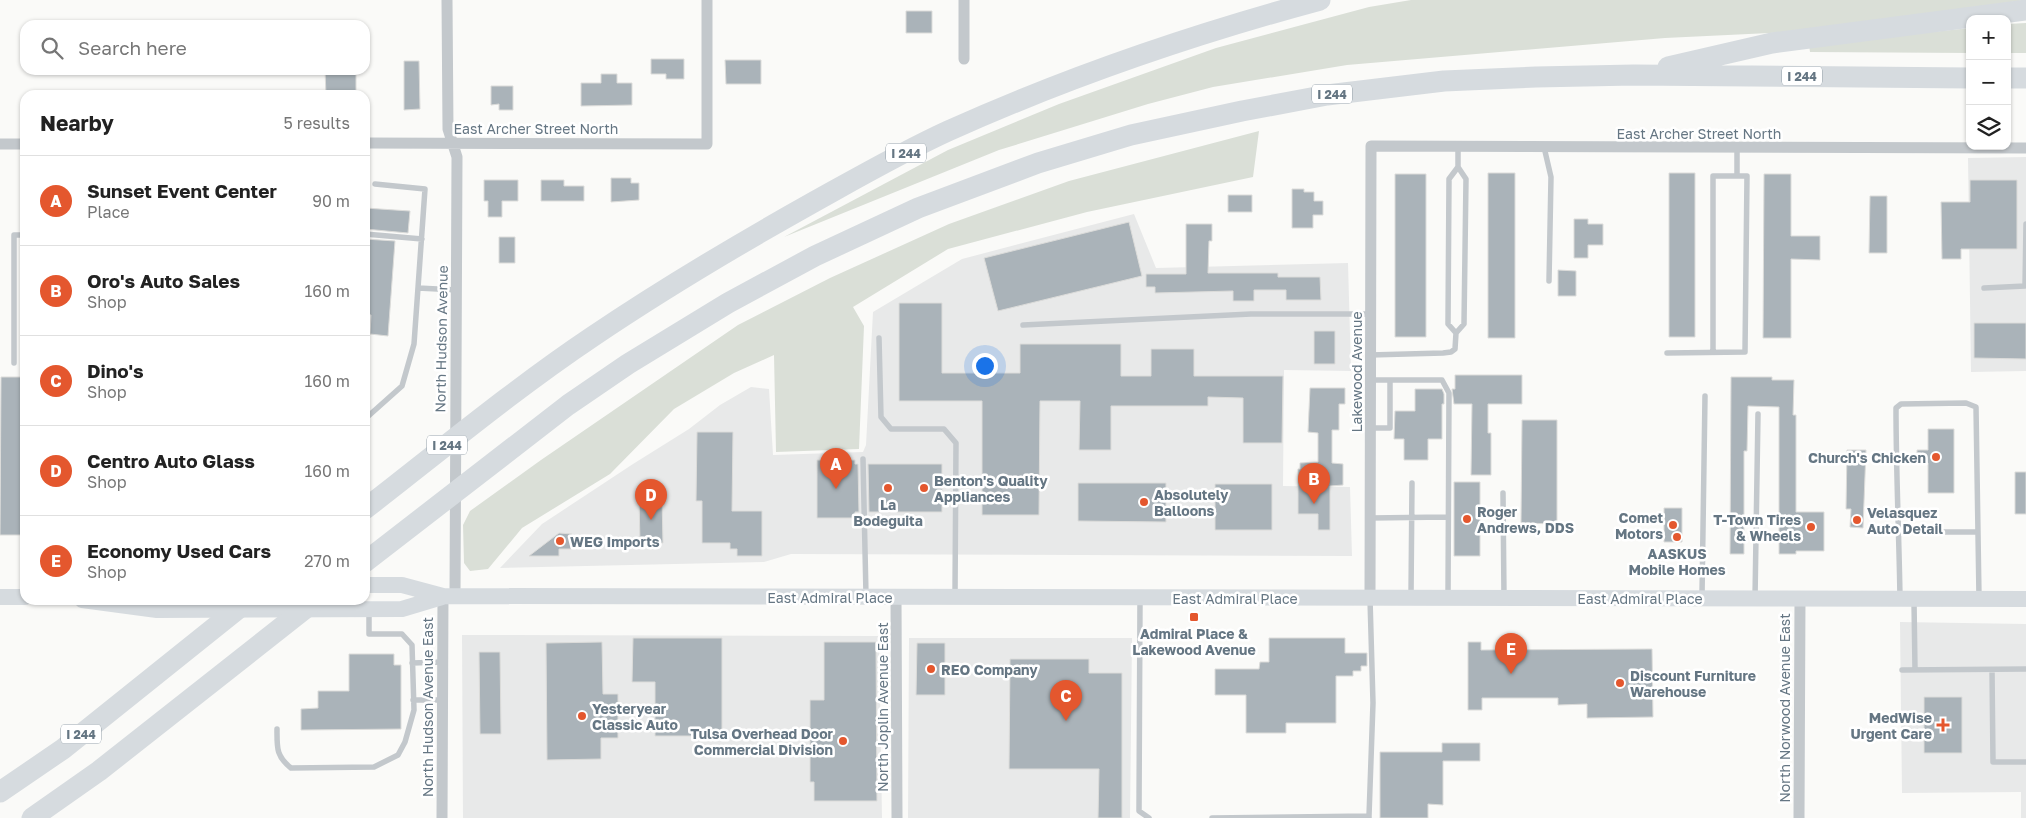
<!DOCTYPE html>
<html lang="en">
<head>
<meta charset="utf-8">
<style>
	body { margin:0; font-family:"Golos Text",sans-serif; background:#f2f2f2; color:#222 }
	.controls { position:absolute; right:15px; top:15px; display:grid; overflow:hidden; border-radius:10px; box-shadow:0 1px 4px #0004 }
	.controls button { width:45px; height:45px; display:grid; place-items:center; padding:0; border:0; border-bottom:1px solid #e0e0e0; background:#fff; color:#222; font:25px sans-serif }
	.you { position:absolute; left:984px; top:365px; width:18px; height:18px; margin:-12px; border:4px solid #fff; border-radius:50%; background:#1a73e8; box-shadow:0 0 0 8px #1a73e833 }
	.badge { display:grid; place-items:center; width:32px; height:32px; border-radius:50%; background:#e4572e; color:#fff; font-size:16px; font-weight:700 }
	.pin { position:absolute; translate:-50% -41px; filter:drop-shadow(0 1px 2px #0008) }
	.pin::after { content:''; position:absolute; top:26px; width:18px; height:15px; background:inherit; clip-path:polygon(0 0,100% 0,50% 100%) }
	.list { margin:0; padding:0; list-style:none }
	h2 { display:flex; justify-content:space-between; align-items:center; height:65px; margin:0; padding:0 20px; font-size:21px }
	h2 small { font-size:16px; font-weight:400; color:#767676 }
	.list li { display:grid; grid-template-columns:32px 1fr auto; gap:15px; align-items:center; box-sizing:border-box; height:90px; padding:0 20px; border-top:1px solid #e0e0e0 }
	.list b { display:block; font-size:19px; white-space:nowrap }
	.list p { margin:0; font-size:16px; white-space:nowrap; color:#767676 }
	.list em { font-size:16px; font-style:normal; color:#767676 }
	.icon { flex:none; width:28px; height:28px; fill:none; stroke:currentColor; stroke-width:2; stroke-linecap:round; stroke-linejoin:round }
	.map { position:relative; flex:none; width:2026px; height:818px; overflow:hidden }
	.search { position:absolute; background:#fff; box-shadow:0 1px 4px #0004; left:20px; top:20px; width:350px; height:55px; display:flex; align-items:center; gap:12px; box-sizing:border-box; padding:0 18px; border-radius:15px; color:#767676; font-size:19px }
	.panel { position:absolute; background:#fff; box-shadow:0 1px 4px #0004; left:20px; top:90px; width:350px; height:515px; border-radius:15px }
	.map>svg:first-child { display:block }
	.built { fill:#e8e9e9 }
	.green { fill:#dadfd7 }
	.building { fill:#aab3b9; stroke:#dcdcda }
	.lines { fill:none; stroke-linecap:round; stroke-linejoin:round }
	.service { stroke:#c3c8cc; stroke-width:5.5 }
	.minor { stroke:#c3c8cc; stroke-width:11 }
	.secondary { stroke:#d6dbdf; stroke-width:16 }
	.motorway { stroke:#d6dbdf; stroke-width:21 }
	.poi-dot { fill:#e4572e; stroke:#fff; stroke-width:2 }
	.labels { text-anchor:middle; dominant-baseline:central; stroke-width:5; stroke-linejoin:round; paint-order:stroke }
	.shield { fill:#fff; stroke:#939fa8; stroke-width:1 }
	.shield-label { font-size:12px; font-weight:bold; fill:#657683 }
	.street-label { font-size:14px; fill:#657683; stroke:#fff }
	.poi-label { font-size:14px; font-weight:bold; fill:#657683; stroke:#fff; text-anchor:start }
</style>
</head>
<body>
<div class="map">
<svg width="2026" height="818" viewBox="0 0 2026 818">
	<rect width="100%" height="100%" fill="#fafaf8"/>
	<!-- built -->
	<path class="built" d="M2026,157V371L1971,372L1968,158Z
		M1134,214L1156,268L1348,263L1351,371L1284,370L1283,486L1350,487L1352,556L791,554L764,562L500,568L542,524L633,464L689,429L720,405L751,387L769,389L773,455L863,452L866,445L873,312L962,259Z
		M1900,622L2026,624V818H2021V792L1902,793Z
		M462,635L879,636L882,818H463Z
		M909,638H1132L1130,818H908Z"/>
	<!-- green -->
	<path class="green" d="M1411,0H2026L1788,32L1665,38L1347,65L1213,87L1148,104L999,150L784,237L948,150L1059,104L1216,48L1369,7Z
		M2026,23V53H2007V24Z
		M1970,28V53L1810,52L1809,45Z
		M1259,131L1253,177L1087,212L948,249L853,307L864,326L859,449L776,452L774,355L734,373L674,409L610,474L522,528L488,569L470,571L464,563L463,525L470,511L541,460L738,325L830,278L949,224L1069,181Z"/>
	<!-- building -->
	<path class="building" d="M906,11H932V33H906Z
		M651,59H684V79H666V74H651Z
		M725,60H761V84H726Z
		M404,61H419L420,109L404,110Z
		M325,70H356V95H326Z
		M601,74H617V83H632V105L581,106V83H601Z
		M491,86H513V110H499V104L491,105Z
		M1488,173H1515V338H1488Z
		M1669,173H1695V337H1669Z
		M1395,174H1426V337H1395Z
		M1764,174H1791V236H1820V260L1791,259V338H1763Z
		M611,178H631V183H639V200L611,202Z
		M484,180H518V201H502V217H488V201H484Z
		M541,180H564V186H584V201H541Z
		M1970,180H2017V249H1961V259H1942L1941,202H1970Z
		M1292,189H1304V192H1314V201H1323V215H1313V228H1292Z
		M1228,195H1252V212H1228Z
		M1870,196H1887V253H1869Z
		M365,208L410,211L408,233L365,229Z
		M1574,219H1588V224H1603V245H1588V258H1574Z
		M1129,222L1142,276L998,311L984,258Z
		M1186,224H1212V241H1209L1208,273H1278V277H1320L1321,300H1286V290H1254V301H1233V291L1155,293V287H1146V274H1186Z
		M499,237H515V263H499Z
		M365,239L395,241L388,336L370,334L371,315L365,314Z
		M1558,270L1576,271V296H1558Z
		M899,303H942V373H1020V344H1121V376H1151V349H1194V376H1283L1282,443H1243V398L1208,397V406H1111V450H1079L1080,401H1040L1039,515H982V401H899Z
		M1974,323H2026V359L1974,358Z
		M1314,331H1335V364H1314Z
		M1455,375H1522V404H1488V433H1491V475H1471L1472,404H1454L1452,389H1455Z
		M1,377H25V535H0Z
		M1731,377H1772V380H1794L1793,415H1796V512H1824V551H1796V554H1779V407L1748,406L1747,451H1744V554H1730Z
		M1310,388H1345V404H1339V430H1332V463L1343,464V485L1330,486V530H1318V514H1298V469H1300V463L1318,462V433L1308,432Z
		M1415,389H1442L1444,394V404H1442V439H1428V460H1404V439H1394L1395,411H1415Z
		M1522,420H1557V524L1521,523Z
		M1928,429H1954V493H1928V463H1917V450H1928Z
		M697,432H733L732,511H762V556H737V549H730V543H702V501H696Z
		M1847,450H1866L1863,528L1850,527L1851,509H1846Z
		M817,460H855V464H858L859,512H855V518H817Z
		M868,464H942V512H869Z
		M2015,472H2026V514H2015Z
		M1454,482H1480V556H1454Z
		M1078,483H1166V522L1078,521Z
		M1215,484H1272V530H1215Z
		M662,497L663,543H640L639,498Z
		M1664,508H1682V542H1664Z
		M559,533L572,534L571,549H559V556H529Z
		M633,638H722V736H655V682H632Z
		M1269,638H1345V653H1367V666H1361V671H1353V676H1336V723H1286V733H1246V695H1215V669H1259L1260,662H1269Z
		M602,642L603,694H618V738H601V759L547,760L546,643Z
		M824,642H876L877,801H814V782H810V700H824Z
		M1468,642H1481V650L1652,649L1653,717L1587,718V704L1558,705V698H1482V710H1468Z
		M917,643H945V695H916Z
		M479,652H500L501,734H480Z
		M349,654H394V665H401V729L301,730V709L318,708V691H349Z
		M1010,659H1089V673H1122V818H1098L1099,769H1009Z
		M1924,697H1962V753H1924Z
		M1442,743H1480V761H1443V805L1428,804V818H1380V752H1442Z"/>
	<g class="lines">
		<!-- service -->
		<path class="service" d="M1544,147L1551,177L1549,281
			M1737,148V176
			M365,234L422,239
			M418,288L457,290
			M1984,288L2025,286L2026,224
			M1023,325L1251,314H1371
			M1456,333L1448,324L1449,179L1458,167
			M879,338L881,417L891,429H944L956,443L955,595
			M1667,353L1745,352L1747,176H1713V352
			M1370,355L1443,353L1451,352L1455,349L1456,333L1464,324L1466,179L1458,167V146
			M14,363V235H25
			M1370,380H1442L1449,393L1448,597
			M365,419L402,386L414,344L425,189L375,184
			M1370,428H1390V381
			M863,459L866,595
			M1503,493L1504,596
			M1370,518L1447,517
			M1899,532H1978
			M1411,596L1412,483
			M1702,596L1705,396
			M1755,598L1758,414
			M1900,598C1899,534 1896,472 1896,408L1901,404L1966,403L1976,407L1979,597
			M1140,600L1139,811L1149,818
			M1914,601L1915,670
			M412,663L443,662
			M1902,670L2026,669
			M1992,670L1993,762H2026
			M413,700H442
			M277,729C277,748 276,756 291,768L374,767L398,755L405,742L414,710L412,645L402,634H369V611
			M1369,816L1373,703L1370,599
			M1212,818L1369,816V818"/>
		<!-- minor -->
		<path class="minor" d="M447,0L448,129L457,157L455,596
			M964,59V0
			M365,143L707,144V0
			M0,144H25
			M896,597L897,818
			M1370,598L1371,146L2026,148
			M442,818L443,596
			M1799,818L1800,598"/>
		<!-- secondary -->
		<path class="secondary" d="M365,585H402L443,596L2026,599
			M0,597H25
			M82,600L157,610L402,609L442,597"/>
		<!-- motorway -->
		<path class="motorway" d="M1668,67L1772,43L2026,10
			M2007,78H2026
			M365,509C440,451 513,390 592,337C663,289 737,245 812,203C857,178 902,152 948,131C1068,77 1194,34 1320,0
			M365,562L568,405L628,364L728,303L815,256L918,208L1038,163L1131,135L1242,111L1327,95L1444,81L1536,77L1634,75L1970,78
			M0,792L63,749L249,600
			M32,818L99,771L316,600"/>
	</g>
	<!-- markers -->
	<g class="poi-dot">
		<circle cx="1936" cy="457" r="5"/>
		<circle cx="888" cy="488" r="5"/>
		<circle cx="924" cy="488" r="5"/>
		<circle cx="1144" cy="502" r="5"/>
		<circle cx="1467" cy="519" r="5"/>
		<circle cx="1857" cy="520" r="5"/>
		<circle cx="1673" cy="525" r="5"/>
		<circle cx="1811" cy="527" r="5"/>
		<circle cx="1677" cy="537" r="5"/>
		<circle cx="560" cy="541" r="5"/>
		<rect x="1189" y="612" width="10" height="10" rx="2.5"/>
		<circle cx="931" cy="669" r="5"/>
		<circle cx="1620" cy="683" r="5"/>
		<circle cx="582" cy="716" r="5"/>
		<path d="M1940.5 717.5h5v5h5v5h-5v5h-5v-5h-5v-5h5z"/>
		<circle cx="843" cy="741" r="5"/>
	</g>
	<g class="labels">
		<!-- shield labels -->
		<g class="shield">
			<rect x="1782" y="66.5" width="40" height="19" rx="4"/>
			<rect x="1312" y="84.5" width="40" height="19" rx="4"/>
			<rect x="886" y="143.5" width="40" height="19" rx="4"/>
			<rect x="427" y="435.5" width="40" height="19" rx="4"/>
			<rect x="61" y="724.5" width="40" height="19" rx="4"/>
		</g>
		<g class="shield-label">
			<text x="1802" y="76">I 244</text>
			<text x="1332" y="94">I 244</text>
			<text x="906" y="153">I 244</text>
			<text x="447" y="445">I 244</text>
			<text x="81" y="734">I 244</text>
		</g>
		<!-- street labels -->
		<g class="street-label">
			<text x="536" y="128">East Archer Street North</text>
			<text x="1699" y="133">East Archer Street North</text>
			<text transform="translate(441 339) rotate(-89)">North Hudson Avenue</text>
			<text transform="translate(1356 372) rotate(-90)">Lakewood Avenue</text>
			<text x="830" y="597">East Admiral Place</text>
			<text x="1235" y="598">East Admiral Place</text>
			<text x="1640" y="598">East Admiral Place</text>
			<text transform="translate(427 707) rotate(-90)">North Hudson Avenue East</text>
			<text transform="translate(882 707) rotate(-90)">North Joplin Avenue East</text>
			<text transform="translate(1784 708) rotate(-90)">North Norwood Avenue East</text>
		</g>
		<!-- poi labels -->
		<g class="poi-label">
			<text x="1926" y="457" text-anchor="end">Church's Chicken</text>
			<text x="934" y="480">Benton's Quality<tspan x="934" dy="16">Appliances</tspan></text>
			<text x="1154" y="494">Absolutely<tspan x="1154" dy="16">Balloons</tspan></text>
			<text x="888" y="504" text-anchor="middle">La<tspan x="888" dy="16">Bodeguita</tspan></text>
			<text x="1477" y="511">Roger<tspan x="1477" dy="16">Andrews, DDS</tspan></text>
			<text x="1867" y="512">Velasquez<tspan x="1867" dy="16">Auto Detail</tspan></text>
			<text x="1663" y="517" text-anchor="end">Comet<tspan x="1663" dy="16">Motors</tspan></text>
			<text x="1801" y="519" text-anchor="end">T-Town Tires<tspan x="1801" dy="16">&amp; Wheels</tspan></text>
			<text x="570" y="541">WEG Imports</text>
			<text x="1677" y="553" text-anchor="middle">AASKUS<tspan x="1677" dy="16">Mobile Homes</tspan></text>
			<text x="1194" y="633" text-anchor="middle">Admiral Place &amp;<tspan x="1194" dy="16">Lakewood Avenue</tspan></text>
			<text x="941" y="669">REO Company</text>
			<text x="1630" y="675">Discount Furniture<tspan x="1630" dy="16">Warehouse</tspan></text>
			<text x="592" y="708">Yesteryear<tspan x="592" dy="16">Classic Auto</tspan></text>
			<text x="1932" y="717" text-anchor="end">MedWise<tspan x="1932" dy="16">Urgent Care</tspan></text>
			<text x="833" y="733" text-anchor="end">Tulsa Overhead Door<tspan x="833" dy="16">Commercial Division</tspan></text>
		</g>
	</g>
</svg>
<div class="controls">
<button>+</button>
<button>−</button>
<button><svg class="icon" aria-label="layers" viewBox="0 0 24 24"><path d="M12 4l9 5-9 5-9-5zM3 14l9 5 9-5"/></svg></button>
</div>
<div class="you"></div>
<div class="pin badge" style="left:836px;top:489px">A</div>
<div class="pin badge" style="left:1314px;top:504px">B</div>
<div class="pin badge" style="left:1066px;top:721px">C</div>
<div class="pin badge" style="left:651px;top:520px">D</div>
<div class="pin badge" style="left:1511px;top:674px">E</div>
<div class="search"><svg class="icon" aria-label="search" viewBox="0 0 24 24"><circle cx="10" cy="10" r="6"/><path d="M15 15l6 6"/></svg>Search here</div>
<section class="panel">
<h2>Nearby<small>5 results</small></h2>
<ul class="list">
<li><span class="badge">A</span><div><b>Sunset Event Center</b><p>Place</p></div><em>90 m</em></li>
<li><span class="badge">B</span><div><b>Oro's Auto Sales</b><p>Shop</p></div><em>160 m</em></li>
<li><span class="badge">C</span><div><b>Dino's</b><p>Shop</p></div><em>160 m</em></li>
<li><span class="badge">D</span><div><b>Centro Auto Glass</b><p>Shop</p></div><em>160 m</em></li>
<li><span class="badge">E</span><div><b>Economy Used Cars</b><p>Shop</p></div><em>270 m</em></li>
</ul>
</section>
</div>
</body>
</html>
